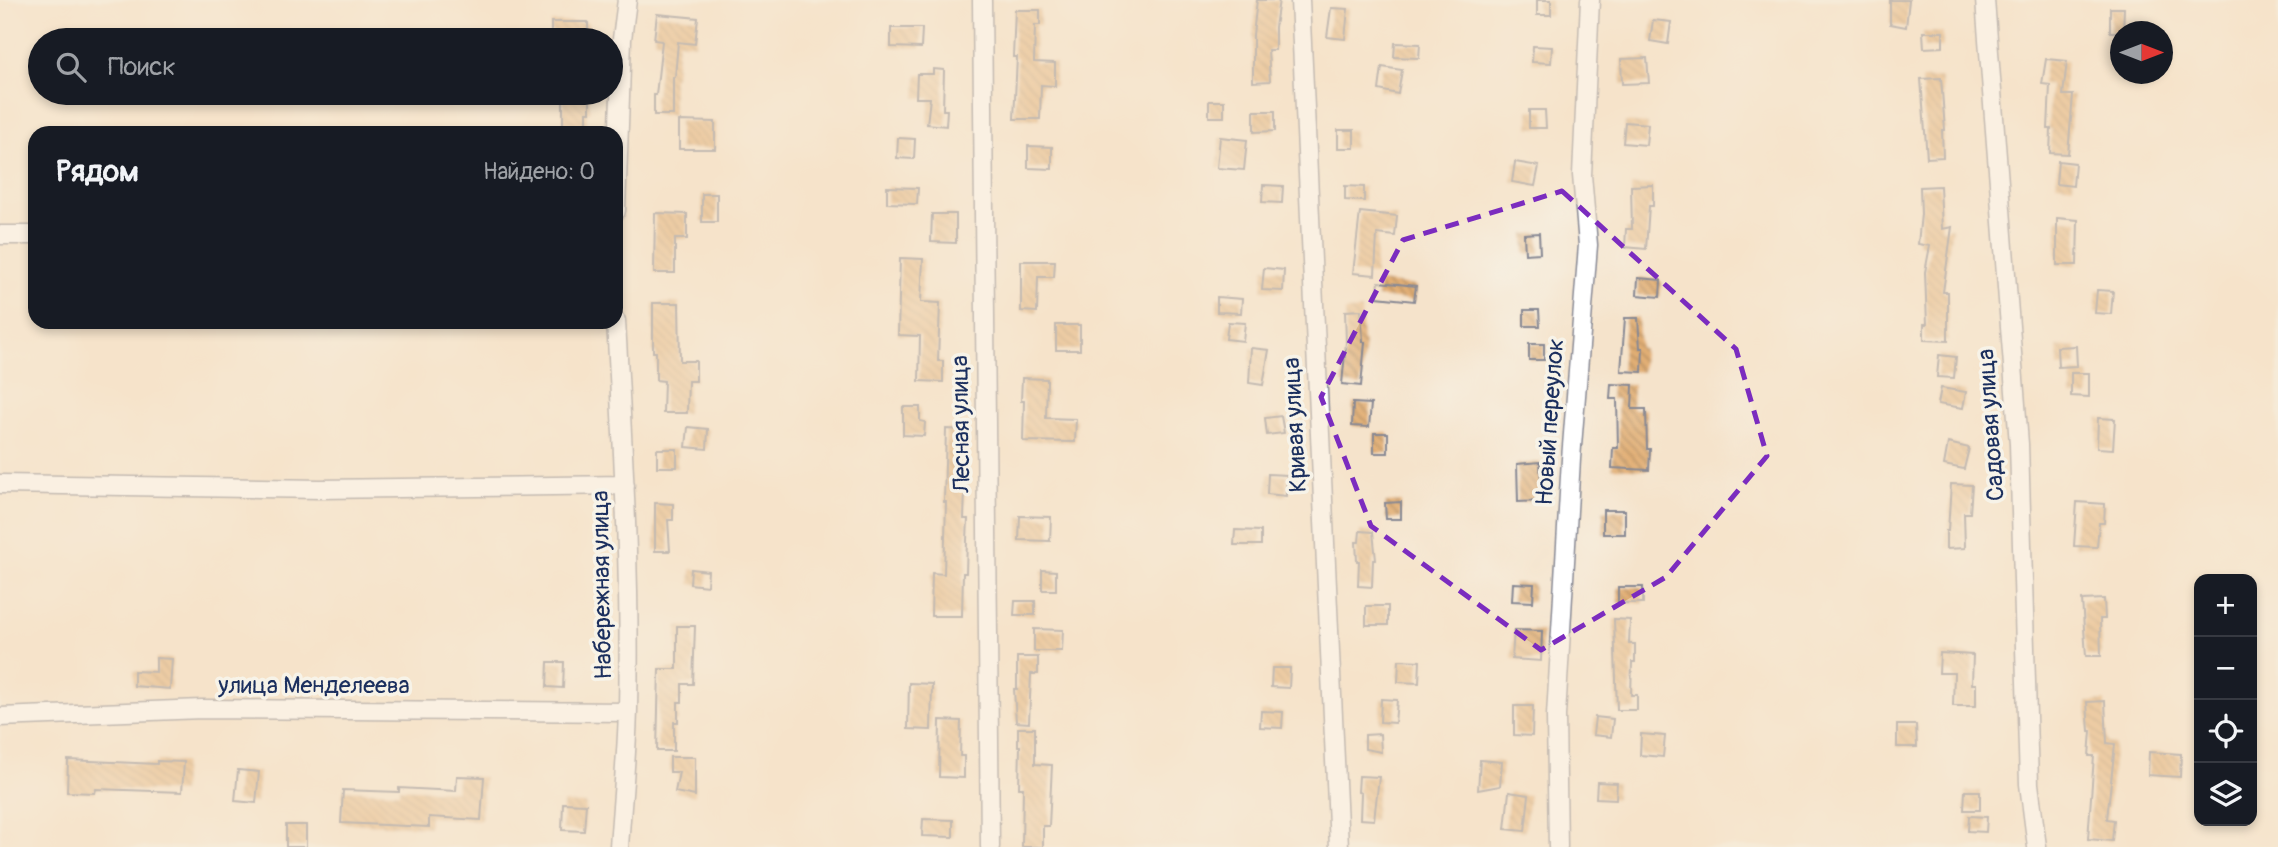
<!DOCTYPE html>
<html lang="ru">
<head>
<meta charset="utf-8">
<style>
	body { margin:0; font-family:Pangolin,sans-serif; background:#242831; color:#f1f3f6 }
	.controls { position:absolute; right:21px; bottom:21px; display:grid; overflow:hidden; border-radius:14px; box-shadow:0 4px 10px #0003 }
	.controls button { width:63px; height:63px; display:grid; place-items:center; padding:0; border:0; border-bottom:2px solid #363941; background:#171b24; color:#f1f3f6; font:35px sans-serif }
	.compass { position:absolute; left:2110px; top:21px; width:63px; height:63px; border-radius:50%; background:#171b24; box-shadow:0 4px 10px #0003; rotate:90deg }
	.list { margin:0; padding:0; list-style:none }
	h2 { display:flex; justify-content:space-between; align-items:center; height:91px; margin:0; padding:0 28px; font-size:30px }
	h2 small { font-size:23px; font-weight:400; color:#9ea1a6 }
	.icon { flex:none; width:38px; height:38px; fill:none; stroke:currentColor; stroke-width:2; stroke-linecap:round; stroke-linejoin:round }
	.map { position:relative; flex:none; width:2278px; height:847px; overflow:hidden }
	.search { position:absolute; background:#171b24; box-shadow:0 4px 10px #0003; left:28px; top:28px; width:595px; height:77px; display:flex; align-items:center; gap:18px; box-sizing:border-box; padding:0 24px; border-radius:38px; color:#9ea1a6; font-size:26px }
	.panel { position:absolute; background:#171b24; box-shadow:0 4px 10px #0003; left:28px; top:126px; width:595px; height:203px; border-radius:21px }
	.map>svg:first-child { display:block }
	.building { fill:url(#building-back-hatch) }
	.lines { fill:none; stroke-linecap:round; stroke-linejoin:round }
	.street-casing { stroke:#888994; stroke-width:21 }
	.street { stroke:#fff; stroke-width:18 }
	.marked { fill:none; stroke:#7b2cbf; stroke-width:5; stroke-dasharray:14 9; stroke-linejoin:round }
	.labels { text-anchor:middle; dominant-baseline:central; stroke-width:7; stroke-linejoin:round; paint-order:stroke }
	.street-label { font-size:24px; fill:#1b2f5e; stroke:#f7f3e8 }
</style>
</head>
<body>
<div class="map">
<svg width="2278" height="847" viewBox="0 0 2278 847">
	<defs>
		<pattern id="building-back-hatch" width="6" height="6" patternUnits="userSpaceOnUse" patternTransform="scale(1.75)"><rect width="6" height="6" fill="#e2af75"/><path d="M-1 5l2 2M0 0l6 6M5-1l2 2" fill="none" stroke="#b68f63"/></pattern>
	</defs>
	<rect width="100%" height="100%" fill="#f7f3e8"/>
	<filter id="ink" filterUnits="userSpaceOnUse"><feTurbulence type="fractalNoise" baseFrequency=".0143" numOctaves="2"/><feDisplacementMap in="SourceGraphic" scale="14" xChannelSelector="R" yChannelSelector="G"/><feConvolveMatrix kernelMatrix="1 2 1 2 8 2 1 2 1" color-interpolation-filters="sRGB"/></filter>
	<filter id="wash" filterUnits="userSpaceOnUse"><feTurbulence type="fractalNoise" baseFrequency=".00686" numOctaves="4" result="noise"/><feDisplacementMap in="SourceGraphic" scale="28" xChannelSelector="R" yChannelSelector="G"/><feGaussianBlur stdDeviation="1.57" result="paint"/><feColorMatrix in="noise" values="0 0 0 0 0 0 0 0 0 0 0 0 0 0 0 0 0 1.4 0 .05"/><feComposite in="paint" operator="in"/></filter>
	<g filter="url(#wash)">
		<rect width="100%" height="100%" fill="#f5e3cb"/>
		<g id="blocks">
			<!-- building -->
			<path class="building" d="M1257,0H1279L1275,27V50H1268L1270,81L1253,82V35Z
				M1537,0H1551V15H1537Z
				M1890,0H1909L1906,27L1890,24Z
				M1331,8L1348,9L1345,39L1327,37Z
				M2110,8H2124L2123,32H2110Z
				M1015,10H1040V25H1035L1034,62L1055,63V86L1041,85L1040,119H1014L1017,57H1013Z
				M657,14L698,18L695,44L678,42L675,77H673V115H654V95H656L662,41L654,40Z
				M1653,20L1671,22L1668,44L1650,41Z
				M551,22H588V37H551Z
				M891,28H922L921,48L891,47Z
				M1923,32H1943V47L1924,48Z
				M1395,43L1420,44L1419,58L1394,57Z
				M1533,46L1552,47L1551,63L1532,62Z
				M1647,58L1649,83L1622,84L1621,59Z
				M2046,59L2067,61L2063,95H2073L2068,154L2050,153L2051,129H2048L2050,85L2042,84Z
				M1382,67L1402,70L1398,94L1379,90Z
				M933,69L944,70L943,110H947L946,126L927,124L930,98H916L917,74H933Z
				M1941,78L1945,130H1942L1943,157L1927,158L1921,79Z
				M563,93H590V112H587V133H563Z
				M1209,101H1224V117H1209Z
				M1529,110H1545L1546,128H1529Z
				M1254,111H1275V131L1254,132Z
				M679,121L715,122V149H679Z
				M1625,122L1648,124L1646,145L1623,143Z
				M1338,130H1354V148H1338Z
				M1220,137L1247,140L1244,170L1217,168Z
				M898,138L915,139L914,159L897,158Z
				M1028,146L1052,147V169L1028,168Z
				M2058,161L2075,163L2073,186L2056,184Z
				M1515,162L1539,166L1535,186L1512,182Z
				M1263,185L1283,186L1282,203L1262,202Z
				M1653,185V206H1649L1646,249L1625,247L1626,229H1632L1631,186Z
				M1345,186L1364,187V201L1345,200Z
				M1940,186L1942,229L1952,227L1943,292H1948V341L1924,340V324H1927L1925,272L1930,246L1918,244L1921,214L1920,187Z
				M887,187L918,188L917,204L887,203Z
				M702,194H717V222H702Z
				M1360,212L1397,216L1395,236L1377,234L1375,275L1353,273Z
				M655,213L687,214V239H675V273H654Z
				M932,214H956V243L931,242Z
				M2057,218L2078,220L2077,265H2057Z
				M1539,233L1540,253L1525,254L1524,234Z
				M900,258L923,259L921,302L940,303L938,361H943V382L919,381L920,336L898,335Z
				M1021,261H1055L1054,277H1038L1037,312L1021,311Z
				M1264,268L1284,270L1283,291L1262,290Z
				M1638,278L1661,280L1660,297L1637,295Z
				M1379,282L1416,286L1414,301L1377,297Z
				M2097,290L2113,291L2111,314L2095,313Z
				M1217,297L1242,299L1241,313L1217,312Z
				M653,303H679L680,361H696V381H688L687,413H663L664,381L656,380V352H653Z
				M1361,310L1363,342H1365L1361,386L1342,384L1346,342L1345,311Z
				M1524,310H1539L1540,326H1524Z
				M1625,318H1638L1640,348H1643L1642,372L1621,371Z
				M1228,322L1245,323L1243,341L1226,339Z
				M1056,325H1080V350H1056Z
				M1529,344H1544V360H1529Z
				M2076,346L2077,366L2058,367L2057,347Z
				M1251,348L1269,350L1263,385L1249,383Z
				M1939,355L1956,357L1954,378L1937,377Z
				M2071,373H2089V397L2071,396Z
				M1022,378L1047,379L1046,418L1076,419L1075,442L1023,441L1024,401H1021Z
				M1611,384L1633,385L1632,409H1646L1647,449H1650L1649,470L1612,468L1613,448H1618L1617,399H1610Z
				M1941,388L1966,392L1963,408L1938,404Z
				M1353,403L1371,404L1369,427L1352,426Z
				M903,407H920V421L925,422L924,436L903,435Z
				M1281,416L1284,433L1267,435L1265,418Z
				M2098,418L2115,419L2113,449L2097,448Z
				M688,427L708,429L707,449L686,447Z
				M946,429L967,430L964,519H968L967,540L966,573H963L962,616H931L932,573L944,574L946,502H944Z
				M1374,433H1388V453H1374Z
				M1948,443L1969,448L1964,469L1944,465Z
				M657,449H677V467H657Z
				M1540,462L1542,501L1518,502L1517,464Z
				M1268,474L1287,475L1286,496L1267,494Z
				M1951,484L1972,485L1970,513H1964L1965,548L1946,549V531H1948Z
				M1401,502V519H1386L1385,503Z
				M2077,502L2105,504L2104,523H2099L2097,547L2074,546Z
				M655,503L673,504V520H668L670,551H655Z
				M1603,510H1625V534H1603Z
				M1020,516L1051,517L1050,541L1019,540Z
				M1235,530L1261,531V545H1234Z
				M1360,531L1373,532L1376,560H1373L1372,587L1358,586L1359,561H1357L1356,542H1359Z
				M691,569L708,571L707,586L690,584Z
				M1042,570L1056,571V590H1042Z
				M1513,583L1534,584L1533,602L1512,601Z
				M1618,587H1643V603H1618Z
				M2104,599L2105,619H2100L2101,656H2086L2082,600Z
				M1015,601H1035V615H1014Z
				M1366,606H1388V625H1366Z
				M1614,619L1630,620L1629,644H1635V662H1632L1631,695H1637V710H1617Z
				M677,626H695L693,684H682V702H678V722H674V751H657L659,669H677Z
				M1034,629L1063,630L1062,651H1034Z
				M1514,630L1542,631L1541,661L1512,659Z
				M1940,653L1973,655L1972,684H1976V706H1953L1954,673H1939Z
				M1017,657H1038V674H1031L1029,723L1016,722L1014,689H1017Z
				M156,658L172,659L170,689L134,686V671L156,672Z
				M1399,660L1420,661L1419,683L1398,682Z
				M548,662H564L563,688L547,687Z
				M1272,668H1290L1289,688L1271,687Z
				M909,683L932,684L931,730L908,729Z
				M1381,699L1397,700L1395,723L1380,722Z
				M2105,701L2107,743L2115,744L2107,819L2114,820L2112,841L2088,839L2094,756H2089L2091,731H2089L2087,702Z
				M1514,706H1533L1532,736L1514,735Z
				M1261,711L1283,712L1282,728L1260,727Z
				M1595,717L1613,719L1611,737L1593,735Z
				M940,720L961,721L960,756H964V778L939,777Z
				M1897,725H1916L1917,747H1897Z
				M1018,728H1035V764L1052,765L1049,826H1043V847H1022L1023,788H1019L1020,746H1018Z
				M1380,734L1381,752L1365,749V735Z
				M1641,734L1665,736L1663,757L1640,755Z
				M2149,752L2181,754L2180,777L2148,775Z
				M670,757H695V796L675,792L679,772H670Z
				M68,760L157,764V761L184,762L182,792L96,789L95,793L67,792Z
				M1480,760L1502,762L1500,786L1478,790Z
				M238,770L259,772L256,803L235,801Z
				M457,776L484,777L481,820L429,817V827L341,823L343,790L399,792V788L456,791Z
				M1359,776L1379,777L1374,820L1360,819L1361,793L1358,792Z
				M1597,782L1617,783L1616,799L1596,798Z
				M1965,791H1980V810H1964Z
				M1509,792L1529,795L1525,831L1505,829Z
				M563,803L586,804L584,831L562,830Z
				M1969,816L1987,817L1986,832L1968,831Z
				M923,819L953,820V837L922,836Z
				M286,825H306V847H286Z"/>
		</g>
	</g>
	<g filter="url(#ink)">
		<use href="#blocks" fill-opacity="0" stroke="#888994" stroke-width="2"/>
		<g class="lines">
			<defs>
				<path id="street" d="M982,0L990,847
					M1300,0L1339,847
					M1985,0L2019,444L2029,784L2037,847
					M616,211L622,39L627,0
					M0,235H35
					M616,321C623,450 631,580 628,709C627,755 622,801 619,847
					M0,484L320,489L625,485
					M0,717L202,709L628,712
					M1558,847L1556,716L1571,459L1588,245L1582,175L1590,0"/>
			</defs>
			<!-- street casing -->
			<use href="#street" class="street-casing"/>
			<!-- street -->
			<use href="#street" class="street"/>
		</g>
	</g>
	<!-- marked area -->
	<path d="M0 0H2278V847H0ZM1562,191L1736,349L1767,456L1666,577L1541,650L1371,526L1321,397L1403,240Z" fill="#f5e3cb" fill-opacity=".55" fill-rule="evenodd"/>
	<path class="marked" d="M1562,191L1736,349L1767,456L1666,577L1541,650L1371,526L1321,397L1403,240Z"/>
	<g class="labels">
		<!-- street labels -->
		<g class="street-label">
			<text transform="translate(1550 422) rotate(-86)">Новый переулок</text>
			<text transform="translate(961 424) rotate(-91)">Лесная улица</text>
			<text transform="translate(1295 425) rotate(-93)">Кривая улица</text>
			<text transform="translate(1991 425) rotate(-94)">Садовая улица</text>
			<text transform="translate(602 585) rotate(-91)">Набережная улица</text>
			<text x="314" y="685">улица Менделеева</text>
		</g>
	</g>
</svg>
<div class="controls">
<button>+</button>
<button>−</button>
<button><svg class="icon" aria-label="locate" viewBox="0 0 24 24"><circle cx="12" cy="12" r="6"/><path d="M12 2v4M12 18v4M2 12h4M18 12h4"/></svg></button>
<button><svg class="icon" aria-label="layers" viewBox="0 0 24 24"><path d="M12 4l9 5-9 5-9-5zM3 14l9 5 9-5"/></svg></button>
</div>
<svg class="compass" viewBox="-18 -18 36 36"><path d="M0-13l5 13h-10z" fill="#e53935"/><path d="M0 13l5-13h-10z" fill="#9ea1a6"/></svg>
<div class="search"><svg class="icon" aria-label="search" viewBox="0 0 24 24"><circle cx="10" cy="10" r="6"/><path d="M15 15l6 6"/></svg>Поиск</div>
<section class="panel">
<h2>Рядом<small>Найдено: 0</small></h2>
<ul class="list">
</ul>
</section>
</div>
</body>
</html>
